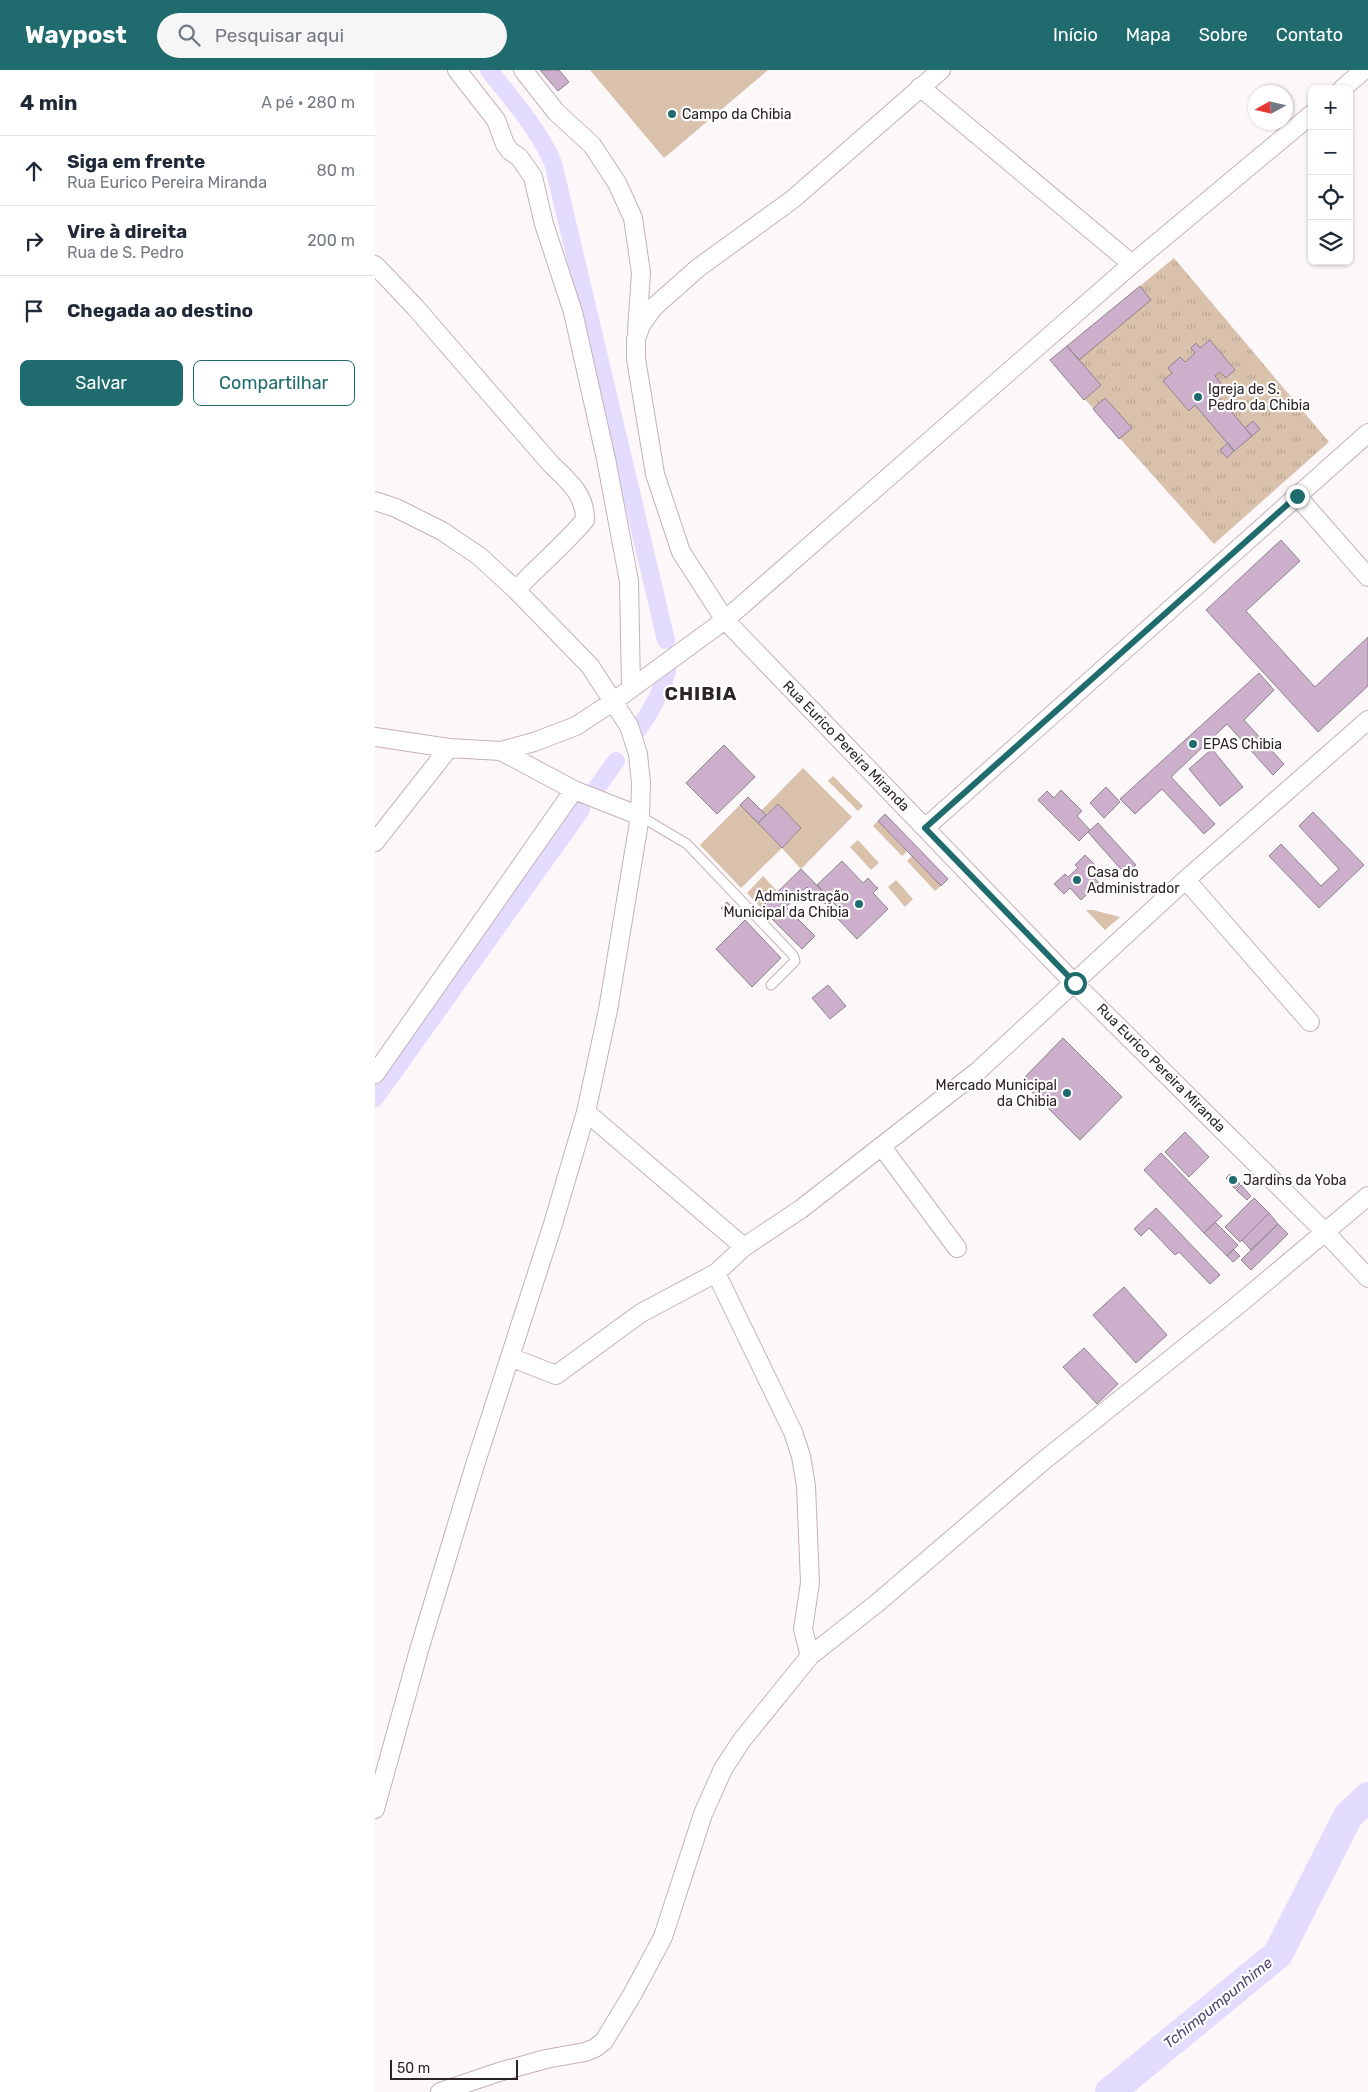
<!DOCTYPE html>
<html lang="pt">
<head>
<meta charset="utf-8">
<style>
	body { margin:0; font-family:Rubik,sans-serif; background:#f6f6f7; color:#1f2937 }
	.controls { position:absolute; right:15px; top:15px; display:grid; overflow:hidden; border-radius:8px; box-shadow:0 1px 4px #0004 }
	.controls button { width:45px; height:45px; display:grid; place-items:center; padding:0; border:0; border-bottom:1px solid #e0e1e3; background:#fff; color:#1f2937; font:25px sans-serif }
	.compass { position:absolute; left:873px; top:15px; width:45px; height:45px; border-radius:50%; background:#fff; box-shadow:0 1px 4px #0004; rotate:262deg }
	.scale { position:absolute; left:15px; bottom:12px; width:128px; box-sizing:border-box; padding-left:5px; border:2px solid #2c2426; border-top:0; font-size:14px; line-height:18px; white-space:nowrap; color:#2c2426; -webkit-text-stroke:4px #fff; paint-order:stroke }
	.stop { position:absolute; width:15px; height:15px; margin:-11px; border:4px solid #1f6b6e; border-radius:50%; background:#fff }
	.stop.end { background:#1f6b6e; border-color:#fff; box-shadow:0 1px 5px #0008 }
	.list { margin:0; padding:0; list-style:none }
	h2 { display:flex; justify-content:space-between; align-items:center; height:65px; margin:0; padding:0 20px; font-size:21px }
	h2 small { font-size:16px; font-weight:400; color:#747a83 }
	.list li { display:grid; grid-template-columns:32px 1fr auto; gap:15px; align-items:center; box-sizing:border-box; height:70px; padding:0 20px; border-top:1px solid #e0e1e3 }
	.list b { display:block; font-size:19px; white-space:nowrap }
	.list p { margin:0; font-size:16px; white-space:nowrap; color:#747a83 }
	.list em { font-size:16px; font-style:normal; color:#747a83 }
	.actions { display:flex; gap:10px; padding:15px 20px }
	.actions a { flex:1; padding:11px 0; border:1px solid #1f6b6e; border-radius:8px; text-align:center; font-size:18px; color:#1f6b6e }
	.actions .main { background:#1f6b6e; color:#fff }
	.icon { flex:none; width:28px; height:28px; fill:none; stroke:currentColor; stroke-width:2; stroke-linecap:round; stroke-linejoin:round }
	.map { position:relative; flex:none; width:993px; height:2022px; overflow:hidden }
	header { display:flex; align-items:center; gap:30px; box-sizing:border-box; height:70px; padding:0 25px; background:#1f6b6e; color:#fff }
	header strong { font-size:24px }
	nav { display:flex; gap:28px; margin-inline-start:auto; font-size:18px }
	.search { width:350px; height:45px; background:#f6f6f7; display:flex; align-items:center; gap:12px; box-sizing:border-box; padding:0 18px; border-radius:28px; color:#747a83; font-size:19px }
	main { display:flex }
	aside { flex:1; background:#fff }
	.map>svg:first-child { display:block }
	.green { fill:#d9c1ac }
	.park { fill:url(#park-tufts) }
	.lines { fill:none; stroke-linecap:round; stroke-linejoin:round }
	.canal { stroke:#e3dcff; stroke-width:18 }
	.river { stroke:#e3dcff; stroke-width:30 }
	.building { fill:#ccb0cb; stroke:#90828f }
	.service-casing { stroke:#c6b1b7; stroke-width:11 }
	.minor-casing { stroke:#c6b1b7; stroke-width:20 }
	.service { stroke:#fff; stroke-width:9 }
	.minor { stroke:#fff; stroke-width:18 }
	.route { stroke:#1f6b6e; stroke-width:6 }
	.poi-dot { fill:#1f6b6e; stroke:#fff; stroke-width:2 }
	.labels { text-anchor:middle; dominant-baseline:central; stroke-width:4.5; stroke-linejoin:round; paint-order:stroke }
	.poi-label { font-size:14px; fill:#2c2426; stroke:#fff; text-anchor:start }
	.street-label { font-size:14px; fill:#2c2426; stroke:#fff }
	.water-label { font-size:15px; font-style:italic; fill:#524675; stroke:#fff }
	.district-label { font-size:19px; font-weight:bold; letter-spacing:1px; fill:#2c2426; stroke:#fff }
</style>
</head>
<body>
<header>
<strong>Waypost</strong>
<div class="search"><svg class="icon" aria-label="search" viewBox="0 0 24 24"><circle cx="10" cy="10" r="6"/><path d="M15 15l6 6"/></svg>Pesquisar aqui</div>
<nav><a>Início</a><a>Mapa</a><a>Sobre</a><a>Contato</a></nav>
</header>
<main>
<aside>
<h2>4 min<small>A pé · 280 m</small></h2>
<ul class="list">
<li><svg class="icon" aria-label="ahead" viewBox="0 0 24 24"><path d="M12 20V5M6 11l6-6 6 6"/></svg><div><b>Siga em frente</b><p>Rua Eurico Pereira Miranda</p></div><em>80 m</em></li>
<li><svg class="icon" aria-label="right" viewBox="0 0 24 24"><path d="M7 20v-9h11M14 6l5 5-5 5"/></svg><div><b>Vire à direita</b><p>Rua de S. Pedro</p></div><em>200 m</em></li>
<li><svg class="icon" aria-label="arrive" viewBox="0 0 24 24"><path d="M6 21V4h12l-3 4 3 4H6"/></svg><div><b>Chegada ao destino</b></div></li>
</ul>
<div class="actions"><a class="main">Salvar</a><a>Compartilhar</a></div>
</aside>
<div class="map">
<svg width="993" height="2022" viewBox="0 0 993 2022">
	<defs>
		<pattern id="park-tufts" width="24" height="20" patternUnits="userSpaceOnUse" patternTransform="scale(1.25)"><rect width="24" height="20" fill="#d9c1ac"/><path d="M3 7l-1-3M5 7V3M7 7l1-3M15 17l-1-3M17 17v-4M19 17l1-3" fill="none" stroke="#baa694"/></pattern>
	</defs>
	<rect width="100%" height="100%" fill="#fcf7f9"/>
	<!-- green -->
	<path class="green" d="M215,0H393L289,88Z
		M428,698L477,747L426,799L407,778L366,818L325,775L365,735L407,777L426,758L403,734L391,745L386,741Z
		M458,706L488,736L483,741L453,711Z
		M503,751L532,781L527,786L498,756Z
		M483,770L504,793L496,800L475,777Z
		M537,786L566,816L560,821L532,791Z
		M388,806L403,822L386,838L372,823Z
		M521,810L538,829L530,837L513,817Z
		M711,840H718L745,847L730,860Z"/>
	<!-- park -->
	<path class="park" d="M799,188L954,372L839,474L675,290Z"/>
	<g class="lines">
		<!-- canal -->
		<path class="canal" d="M114,0C137,30 163,58 178,93L291,570
			M261,662C276,642 288,621 293,596
			M223,716L241,691
			M0,1028L206,740"/>
		<!-- river -->
		<path class="river" d="M735,2022L903,1884L973,1746L993,1727"/>
	</g>
	<!-- building -->
	<path class="building" d="M165,0H184L194,12L183,21Z
		M765,216L776,230L704,290L692,276Z
		M835,270L860,300L851,308L845,302L840,306L846,313L838,320L877,366L859,381L820,335L814,341L788,311L797,303L793,298L805,287L810,292L820,283L816,278L821,273L825,278Z
		M692,276L726,315L709,330L675,290Z
		M730,328L757,358L744,369L718,339Z
		M878,351L885,359L877,366L870,358Z
		M853,373L859,381L852,388L845,380Z
		M906,470L925,491L871,541L940,617L993,567V616L943,662L831,540Z
		M884,603L899,620L869,650L909,694L898,705L852,654L796,707L840,754L829,764L787,719L760,744L745,729Z
		M349,675L380,707L342,744L311,713Z
		M837,679L868,717L845,736L814,699Z
		M731,717L745,732L729,748L715,733Z
		M686,720L707,741L702,746L715,760L704,771L663,730L672,721L679,728Z
		M373,727L391,745L383,753L365,735Z
		M403,734L426,758L407,778L383,753Z
		M938,742L989,795L944,838L894,786L906,774L946,816L964,799L924,756Z
		M510,744L573,809L566,816L503,751Z
		M723,753L761,795L751,805L713,762Z
		M710,785L720,795L713,801L724,813L706,830L695,818L689,824L679,814L690,804L693,807L703,798L700,795Z
		M467,791L488,813L493,808L500,816L503,818L498,823L513,839L482,869L462,848L467,842L442,815Z
		M426,799L455,829L450,834L432,817L411,837L440,866L427,879L386,838Z
		M352,832L360,840L354,846L346,838Z
		M370,850L406,888L377,917L341,879Z
		M453,915L471,936L455,949L437,928Z
		M688,968L747,1027L705,1070L646,1011Z
		M810,1062L834,1087L814,1107L790,1082Z
		M786,1083L847,1146L829,1163L769,1100Z
		M855,1104L865,1114L860,1119L851,1108Z
		M866,1115L876,1126L872,1130L861,1120Z
		M879,1128L894,1143L865,1172L850,1157Z
		M781,1138L845,1205L835,1214L804,1182L800,1185L774,1158L766,1166L759,1159Z
		M894,1143L903,1154L876,1180L867,1170Z
		M840,1152L863,1175L852,1186L829,1163Z
		M903,1154L913,1164L876,1200L866,1190Z
		M858,1179L865,1186L858,1192L852,1186Z
		M749,1217L792,1265L761,1293L718,1245Z
		M709,1278L743,1314L722,1334L688,1297Z"/>
	<g class="lines">
		<defs>
			<path id="service" d="M265,746L312,774L418,885L420,891L396,915"/>
			<path id="minor" d="M82,0L121,50L130,74L135,81L144,87L158,107L169,154L198,242L231,389L254,511L256,618
				M148,0L181,42L217,75L242,113L258,148L266,203L262,261
				M566,0L418,129L323,198L279,237L266,255L261,269V289L280,404L306,482L350,550L699,913L950,1162L993,1208
				M967,19L989,0
				M757,194L937,44
				M0,195L40,237L175,393C193,411 210,423 210,450C189,475 163,496 141,520
				M922,426L993,507
				M0,431L21,438L67,461L104,486L141,520L215,596L254,656L263,684L266,713L265,746L233,940L211,1042L178,1154L100,1395L44,1580L0,1739
				M0,667L74,678L126,681L159,672L201,656L239,631L350,550L757,194L545,17
				M126,681L199,720L265,746
				M550,758L993,363
				M0,772L74,678
				M811,810L935,952
				M0,1004L199,720
				M211,1042L369,1177
				M507,1077L582,1178
				M341,1203L418,1362L426,1386L431,1416L435,1513L428,1559L435,1586
				M135,1287L181,1305L266,1243L341,1203L369,1177L426,1139L603,1001L807,813L993,650
				M65,2022L124,2002L171,1989L210,1982L220,1978L229,1971L257,1925L288,1867L328,1744L348,1699L367,1670L435,1586L501,1534L667,1392L863,1235L993,1126"/>
		</defs>
		<!-- service casing -->
		<use href="#service" class="service-casing"/>
		<!-- minor casing -->
		<use href="#minor" class="minor-casing"/>
		<!-- service -->
		<use href="#service" class="service"/>
		<!-- minor -->
		<use href="#minor" class="minor"/>
	</g>
	<g class="lines">
		<!-- route -->
		<path class="route" d="M700,913L550,758L922,426"/>
	</g>
	<!-- markers -->
	<g class="poi-dot">
		<circle cx="297" cy="44" r="5"/>
		<circle cx="823" cy="327" r="5"/>
		<circle cx="818" cy="674" r="5"/>
		<circle cx="702" cy="810" r="5"/>
		<circle cx="484" cy="834" r="5"/>
		<circle cx="692" cy="1023" r="5"/>
		<circle cx="858" cy="1110" r="5"/>
	</g>
	<g class="labels">
		<!-- poi labels -->
		<g class="poi-label">
			<text x="307" y="44">Campo da Chibia</text>
			<text x="833" y="319">Igreja de S.<tspan x="833" dy="16">Pedro da Chibia</tspan></text>
			<text x="828" y="674">EPAS Chibia</text>
			<text x="712" y="802">Casa do<tspan x="712" dy="16">Administrador</tspan></text>
			<text x="474" y="826" text-anchor="end">Administração<tspan x="474" dy="16">Municipal da Chibia</tspan></text>
			<text x="682" y="1015" text-anchor="end">Mercado Municipal<tspan x="682" dy="16">da Chibia</tspan></text>
			<text x="868" y="1110">Jardins da Yoba</text>
		</g>
		<!-- street labels -->
		<g class="street-label">
			<text transform="translate(471 676) rotate(46)">Rua Eurico Pereira Miranda</text>
			<text transform="translate(786 998) rotate(45)">Rua Eurico Pereira Miranda</text>
		</g>
		<!-- water labels -->
		<g class="water-label">
			<text transform="translate(843 1933) rotate(-39)">Tchimpumpunhime</text>
		</g>
		<!-- district labels -->
		<g class="district-label">
			<text x="326" y="623">CHIBIA</text>
		</g>
	</g>
</svg>
<div class="controls">
<button>+</button>
<button>−</button>
<button><svg class="icon" aria-label="locate" viewBox="0 0 24 24"><circle cx="12" cy="12" r="6"/><path d="M12 2v4M12 18v4M2 12h4M18 12h4"/></svg></button>
<button><svg class="icon" aria-label="layers" viewBox="0 0 24 24"><path d="M12 4l9 5-9 5-9-5zM3 14l9 5 9-5"/></svg></button>
</div>
<svg class="compass" viewBox="-18 -18 36 36"><path d="M0-13l5 13h-10z" fill="#e53935"/><path d="M0 13l5-13h-10z" fill="#747a83"/></svg>
<div class="scale">50 m</div>
<div class="stop" style="left:700px;top:913px"></div>
<div class="stop end" style="left:922px;top:426px"></div>
</div>
</main>
</body>
</html>
